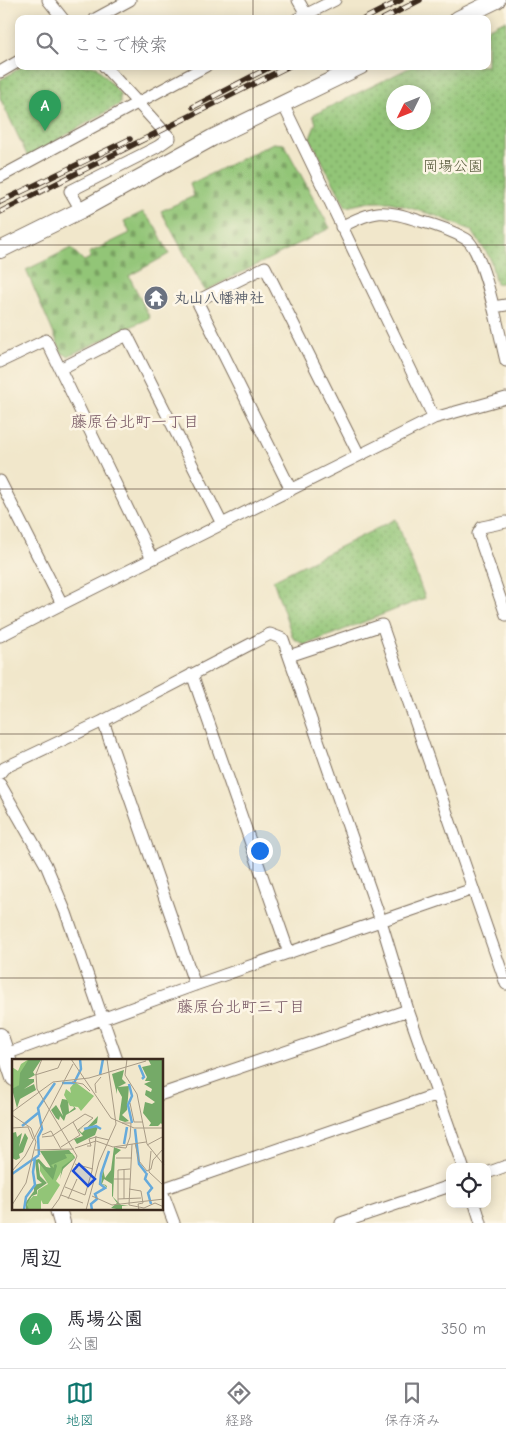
<!DOCTYPE html>
<html lang="ja">
<head>
<meta charset="utf-8">
<style>
	body { margin:0; font-family:"Comic Neue","Klee One",sans-serif; background:#f2f2f3; color:#2b2b33 }
	.controls { position:absolute; right:15px; bottom:15px; display:grid; overflow:hidden; border-radius:10px; box-shadow:0 2px 12px #0003 }
	.controls button { width:45px; height:45px; display:grid; place-items:center; padding:0; border:0; border-bottom:1px solid #e1e1e2; background:#fff; color:#2b2b33; font:25px sans-serif }
	.compass { position:absolute; left:386px; top:85px; width:45px; height:45px; border-radius:50%; background:#fff; box-shadow:0 2px 12px #0003; rotate:227deg }
	.you { position:absolute; left:259px; top:850px; width:18px; height:18px; margin:-12px; border:4px solid #fff; border-radius:50%; background:#1a73e8; box-shadow:0 0 0 8px #1a73e833 }
	.badge { display:grid; place-items:center; width:32px; height:32px; border-radius:50%; background:#0f766e; color:#fff; font-size:16px; font-weight:700 }
	.pin { position:absolute; translate:-50% -41px; filter:drop-shadow(0 1px 2px #0008) }
	.pin::after { content:''; position:absolute; top:26px; width:18px; height:15px; background:inherit; clip-path:polygon(0 0,100% 0,50% 100%) }
	.list { margin:0; padding:0; list-style:none }
	h2 { display:flex; justify-content:space-between; align-items:center; height:65px; margin:0; padding:0 20px; font-size:21px }
	h2 small { font-size:16px; font-weight:400; color:#7c7c81 }
	.list li { display:grid; grid-template-columns:32px 1fr auto; gap:15px; align-items:center; box-sizing:border-box; height:80px; padding:0 20px; border-top:1px solid #e1e1e2 }
	.list b { display:block; font-size:19px; white-space:nowrap }
	.list p { margin:0; font-size:16px; white-space:nowrap; color:#7c7c81 }
	.list em { font-size:16px; font-style:normal; color:#7c7c81 }
	.icon { flex:none; width:28px; height:28px; fill:none; stroke:currentColor; stroke-width:2; stroke-linecap:round; stroke-linejoin:round }
	.map { position:relative; flex:none; width:506px; height:1223px; overflow:hidden }
	.search { position:absolute; background:#fff; box-shadow:0 2px 12px #0003; left:15px; right:15px; top:15px; height:55px; display:flex; align-items:center; gap:12px; box-sizing:border-box; padding:0 18px; border-radius:10px; color:#7c7c81; font-size:19px }
	.sheet { height:145px; background:#fff }
	nav { display:flex; justify-content:space-around; align-items:center; box-sizing:border-box; height:70px; border-top:1px solid #e1e1e2; background:#fff; font-size:14px; color:#7c7c81 }
	nav a { display:grid; justify-items:center; gap:2px }
	nav .on { color:#0f766e }
	.map>svg:first-child { display:block }
	.cemetery { fill:url(#cemetery-stones); stroke:#66784a }
	.park { fill:url(#park-dots); stroke:#66784a; fill-rule:evenodd }
	.lines { fill:none; stroke-linecap:round; stroke-linejoin:round }
	.street-casing { stroke:#7b6c5b; stroke-width:13 }
	.secondary-casing { stroke:#7b6c5b; stroke-width:18 }
	.street { stroke:#fff; stroke-width:11 }
	.secondary { stroke:#fff; stroke-width:16 }
	.rail-casing { stroke:#3b2a1e; stroke-width:5.5 }
	.rail { stroke:#fcf5e5; stroke-width:4; stroke-dasharray:11; stroke-linecap:butt }
	.grid { fill:none; stroke:#3b2a1e; stroke-width:1; stroke-opacity:0.55 }
	.labels { text-anchor:middle; dominant-baseline:central; stroke-width:5; stroke-linejoin:round; paint-order:stroke }
	.park-label { font-size:15px; fill:#555839; stroke:#fcf5e5 }
	.worship-label { font-size:15px; font-weight:bold; fill:#5b616d; stroke:#fcf5e5; text-anchor:start }
	.neighbourhood-label { font-size:16px; fill:#755562; stroke:#fcf5e5 }
	.inset-river { fill:none; stroke:#66aadb; stroke-width:2.5 }
	.inset-road { fill:none; stroke:#a89b86; stroke-width:1 }
	.view { fill:#1d4ed8; fill-opacity:0.15; stroke:#1d4ed8; stroke-width:2.5 }
	.inset-edge { fill:none; stroke:#3b2a1e; stroke-width:2.5 }
</style>
</head>
<body>
<div class="map">
<svg width="506" height="1223" viewBox="0 0 506 1223">
	<defs>
		<pattern id="cemetery-stones" width="16" height="16" patternUnits="userSpaceOnUse" patternTransform="scale(1.25)"><rect width="16" height="16" fill="#92c577"/><path d="M2 7V4a2 2 0 0 1 4 0v3zM10 15v-3a2 2 0 0 1 4 0v3z" fill="#78a061"/></pattern>
		<pattern id="park-dots" width="8" height="8" patternUnits="userSpaceOnUse" patternTransform="scale(1.25)"><rect width="8" height="8" fill="#92c577"/><path d="M2 2h.1M6 6h.1" fill="none" stroke="#78a061" stroke-width="1.8" stroke-linecap="round"/></pattern>
	</defs>
	<rect width="100%" height="100%" fill="#fcf5e5"/>
	<filter id="ink" filterUnits="userSpaceOnUse"><feTurbulence type="fractalNoise" baseFrequency=".02" numOctaves="2"/><feDisplacementMap in="SourceGraphic" scale="10" xChannelSelector="R" yChannelSelector="G"/><feConvolveMatrix kernelMatrix="1 2 1 2 8 2 1 2 1" color-interpolation-filters="sRGB"/></filter>
	<filter id="wash" filterUnits="userSpaceOnUse"><feTurbulence type="fractalNoise" baseFrequency=".0096" numOctaves="4" result="noise"/><feDisplacementMap in="SourceGraphic" scale="20" xChannelSelector="R" yChannelSelector="G"/><feGaussianBlur stdDeviation="1.12" result="paint"/><feColorMatrix in="noise" values="0 0 0 0 0 0 0 0 0 0 0 0 0 0 0 0 0 1.4 0 .05"/><feComposite in="paint" operator="in"/></filter>
	<g filter="url(#wash)">
		<rect width="100%" height="100%" fill="#f1e7cb"/>
		<!-- cemetery -->
		<path class="cemetery" d="M273,143L284,144L330,228L205,291L161,211L194,196L190,184Z
			M143,212L156,227L169,254L129,276L150,318L68,356L62,353L26,270L71,248L84,261L90,258L89,253L130,233L124,221Z"/>
		<!-- park -->
		<path class="park" d="M506,20V282L496,284L490,258L472,231L437,216L390,202H369L346,207L310,138L316,123L313,115L413,66H487V29ZM424,92V122H394V92Z
			M23,66H96L120,94V104L28,157L0,98V80Z
			M396,519L425,598L305,645L293,638L273,580Z"/>
	</g>
	<g filter="url(#ink)">
		<g class="lines">
			<defs>
				<path id="street" d="M48,0L63,19
					M298,0L306,14
					M95,19L130,0
					M297,19L335,0
					M0,72L19,61
					M283,104L434,418
					M0,177L206,66
					M81,210L70,191L157,147L170,138L104,66
					M341,227C375,209 384,209 420,221C435,225 453,231 466,239C484,250 500,338 506,361
					M493,307L506,305
					M0,362L46,340L152,559
					M60,369L127,335L222,524
					M0,481L62,604L0,636
					M291,490L197,301L265,267L359,455
					M506,522L482,527L478,534L506,615
					M62,604L434,418L506,398
					M289,656L382,625L506,984
					M192,674L289,953
					M103,721L195,985
					M0,773L4,768L103,721L270,634L283,639L381,921L408,1010L463,1167
					M0,784L46,865L66,913L117,1060
					M6,1054L195,985L473,889
					M162,1094L408,1010
					M487,1173L506,1166
					M162,1189L438,1094
					M162,1191L174,1223
					M475,1204L481,1223
					M341,1223L450,1186"/>
				<path id="secondary" d="M458,19L497,0
					M0,250L81,210L212,138L361,66
					M0,1036L14,1078
					M58,1209L62,1223"/>
			</defs>
			<!-- street casing -->
			<use href="#street" class="street-casing"/>
			<!-- secondary casing -->
			<use href="#secondary" class="secondary-casing"/>
			<!-- street -->
			<use href="#street" class="street"/>
			<!-- secondary -->
			<use href="#secondary" class="secondary"/>
			<defs>
				<path id="rail" d="M364,19L401,0
					M383,19L420,0
					M193,107L272,66
					M0,202L130,139
					M0,212L289,66"/>
			</defs>
			<!-- rail casing -->
			<use href="#rail" class="rail-casing"/>
			<!-- rail -->
			<use href="#rail" class="rail"/>
		</g>
	</g>
	<!-- grid -->
	<path class="grid" d="M253,0V19M253,66V1223M0,245H506M0,489H506M0,734H506M0,978H506"/>
	<!-- icons -->
	<defs>
		<symbol id="temple-disc" viewBox="-11 -11 22 22"><circle r="9.5" fill="#6b7280" stroke="#fcf5e5"/><path d="M0-6L5-2H3V0L6.5 2.5H4V6H1.5V3h-3V6H-4V2.5H-6.5L-3 0V-2H-5Z" fill="#fff"/></symbol>
	</defs>
	<g fill-rule="evenodd">
		<use href="#temple-disc" x="142" y="284" width="28" height="28"/>
	</g>
	<g class="labels">
		<!-- park labels -->
		<g class="park-label">
			<text x="453" y="166">岡場公園</text>
		</g>
		<!-- worship labels -->
		<g class="worship-label">
			<text x="174" y="298">丸山八幡神社</text>
		</g>
		<!-- neighbourhood labels -->
		<g class="neighbourhood-label">
			<text x="135" y="422">藤原台北町一丁目</text>
			<text x="241" y="1007">藤原台北町三丁目</text>
		</g>
	</g>
	<!-- overview -->
	<g transform="translate(12 1059)">
		<rect width="151" height="151" fill="#f1e7cb"/>
		<path d="M17,0L9,25L0,31V8L6,12L9,5ZM60,94L63,98L52,108L44,122L48,126L36,145H31L29,141V151H16L15,144L21,137H25L26,131L36,125L28,112V103L39,112L38,106L53,95Z" fill="#92c577"/>
		<path d="M17,0L29,1L21,13L23,16L16,20H22V23L12,30L22,25L24,31L8,40L5,49L0,30L7,26L8,14ZM136,0H151V67L149,64L146,67H137L139,64L131,54L133,43L140,45L143,43L133,36L134,31L139,33L140,30L132,25L139,22H133L135,18L130,8L139,6ZM112,11L110,20L114,24L106,28L117,27L115,51L110,56L117,62L113,63L107,61L110,38L105,29V35L100,15ZM50,40L56,41L57,53L62,49L61,46L64,50L54,56L52,62L48,57L47,61L44,59L39,51L44,46L51,57L48,47ZM86,57L85,64L79,68H86L83,76L65,85L62,80L71,77L66,71L72,68L67,71L70,74ZM4,73L5,78L10,74L7,88L13,74L16,79L11,93L7,95L8,99L4,101L0,99V74ZM102,88L109,91L103,96L101,138L109,146H117L110,147V151L99,149L105,144L100,137V125L92,120L90,125L94,126L95,128L91,131L94,127L89,125L91,110L93,119L99,111ZM57,91L63,99L51,110L48,120L50,108L62,99L60,95H53L55,99L39,106L42,109V106L44,105L45,107L41,121L26,103L28,117L35,124L25,131V135L20,137L15,145L17,151L14,150V143L22,132V126L30,124L25,120L23,101L27,100L34,108L39,109L28,92Z" fill="#75aa68"/>
		<path d="M63,23L82,37L69,52L66,48L58,47L52,36L54,30L59,34L58,29Z" fill="#92c577"/>
		<path class="inset-river" d="M127,6L132,18L130,20M88,16L91,0M50,24H62L69,10L68,0M117,25L120,37L116,46L120,64M10,67L26,54M72,70L84,67L89,70M123,70L127,105L134,114M112,85L115,68M27,96L26,78L30,70L26,49L43,24M135,114L133,120L140,129L136,134L139,145M0,115L27,96M12,151L14,138L23,126L21,113L23,99M80,151L79,145L85,140L83,135L93,129L88,125L89,115L97,92"/>
		<path class="inset-road" d="M30,0L24,15L25,30L65,97L47,140L39,151M59,0L99,59L122,69H152M115,0L113,16L125,35L135,85L152,106M23,16L46,9L50,0M60,23L71,25L78,32M84,34L83,25L89,18M118,44L122,63H131M0,53L41,23L77,19L134,2M0,56L19,69L24,83L14,124L0,146M0,69L16,68L21,80M30,76L39,72L49,90M30,78L40,77L73,55L81,59L66,71M123,84L127,102L135,112L139,110L141,101L152,89M120,85L117,146L132,149L143,144L152,148M135,86L152,77M75,87H79L77,80L84,78L97,81M49,88L68,76L61,63M104,88L114,89L118,78L119,64H110M63,89L84,82L101,88L134,83M23,91L62,90M139,92L137,113L152,127M104,99H120M63,105L81,110M112,110V140M0,112L13,97L61,5M102,120H118M53,128L73,136L80,112L84,77M117,130L129,132L131,144L126,145L127,151M49,136L71,144M80,137L100,146L152,140M56,140L65,120M106,140L129,139M106,145V111L118,110M74,151L87,103L104,65L95,0"/>
		<path class="view" d="M67,105L83,120L76,127L61,112Z"/>
		<rect width="151" height="151" class="inset-edge"/>
	</g>
</svg>
<div class="controls">
<button><svg class="icon" aria-label="locate" viewBox="0 0 24 24"><circle cx="12" cy="12" r="6"/><path d="M12 2v4M12 18v4M2 12h4M18 12h4"/></svg></button>
</div>
<svg class="compass" viewBox="-18 -18 36 36"><path d="M0-13l5 13h-10z" fill="#e53935"/><path d="M0 13l5-13h-10z" fill="#7c7c81"/></svg>
<div class="you"></div>
<div class="pin badge" style="left:45px;top:131px;background:#2e9e5b">A</div>
<div class="search"><svg class="icon" aria-label="search" viewBox="0 0 24 24"><circle cx="10" cy="10" r="6"/><path d="M15 15l6 6"/></svg>ここで検索</div>
</div>
<section class="sheet">
<h2>周辺<small></small></h2>
<ul class="list">
<li><span class="badge" style="background:#2e9e5b">A</span><div><b>馬場公園</b><p>公園</p></div><em>350 m</em></li>
</ul>
</section>
<nav>
<a class="on"><svg class="icon" aria-label="map" viewBox="0 0 24 24"><path d="M3 6l6-2 6 2 6-2v14l-6 2-6-2-6 2zM9 4v14M15 6v14"/></svg>地図</a>
<a><svg class="icon" aria-label="directions" viewBox="0 0 24 24"><path d="M12 3l9 9-9 9-9-9zM9 14v-3h6M13 9l2 2-2 2"/></svg>経路</a>
<a><svg class="icon" aria-label="saved" viewBox="0 0 24 24"><path d="M7 4h10v16l-5-4-5 4z"/></svg>保存済み</a>
</nav>
</body>
</html>
